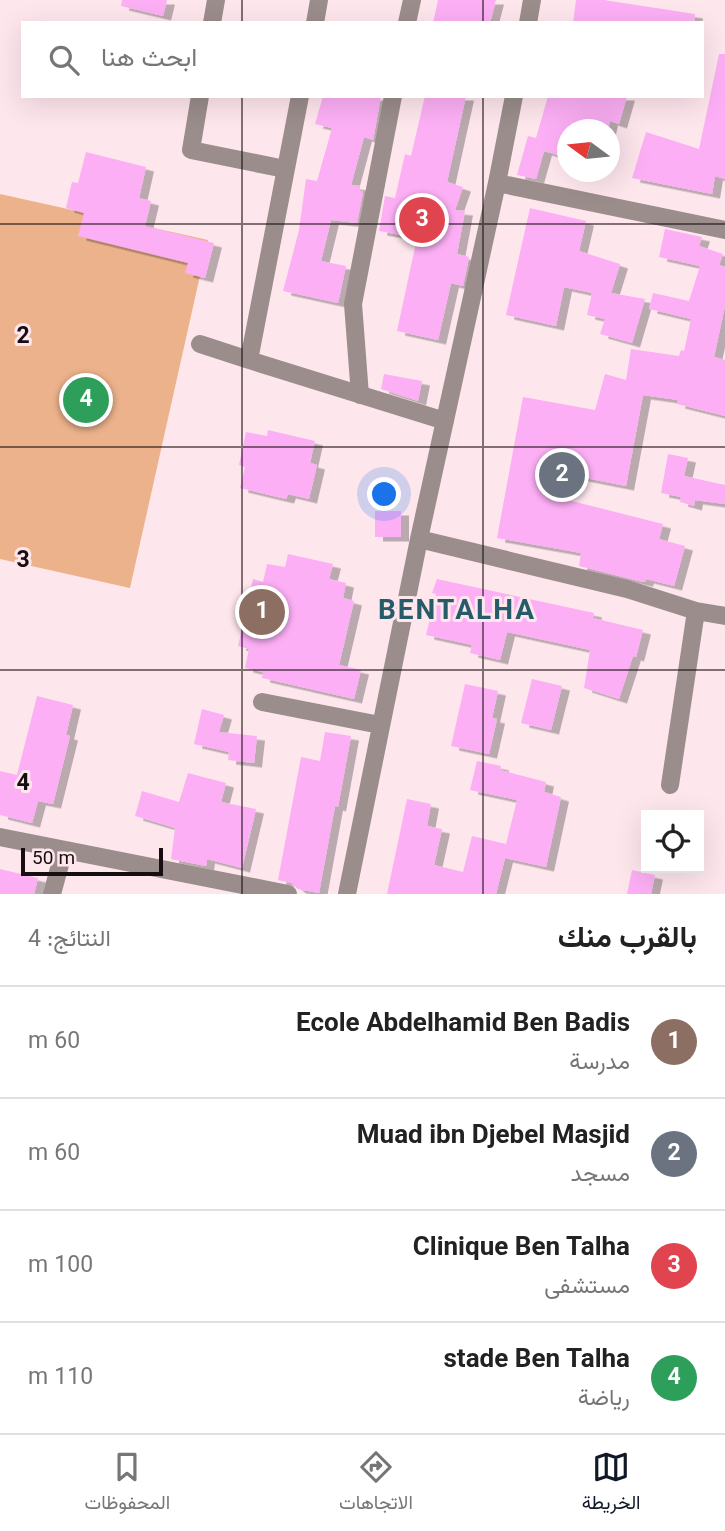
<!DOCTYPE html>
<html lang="ar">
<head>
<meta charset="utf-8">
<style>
	body { margin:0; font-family:Georgia,Vazirmatn,serif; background:#f6f6f6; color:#222; direction:rtl }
	.controls { position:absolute; right:21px; bottom:21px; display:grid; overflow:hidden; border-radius:0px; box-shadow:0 7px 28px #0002 }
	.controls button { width:63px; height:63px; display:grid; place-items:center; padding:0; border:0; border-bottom:2px solid #e0e0e0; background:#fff; color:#222; font:35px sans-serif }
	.compass { position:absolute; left:557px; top:119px; width:63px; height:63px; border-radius:50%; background:#fff; box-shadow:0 7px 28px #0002; rotate:285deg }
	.scale { position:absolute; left:21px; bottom:18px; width:142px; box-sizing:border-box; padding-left:7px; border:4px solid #170e11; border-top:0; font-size:19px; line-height:24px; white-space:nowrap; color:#170e11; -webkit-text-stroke:5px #fee6ed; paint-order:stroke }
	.you { position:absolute; left:385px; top:495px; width:24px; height:24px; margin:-18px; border:5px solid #fff; border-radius:50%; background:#1a73e8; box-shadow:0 0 0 10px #1a73e833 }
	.badge { display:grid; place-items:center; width:46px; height:46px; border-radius:50%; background:#111827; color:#fff; font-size:23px; font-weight:700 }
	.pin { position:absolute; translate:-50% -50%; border:4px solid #fff; box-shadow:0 2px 7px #0006 }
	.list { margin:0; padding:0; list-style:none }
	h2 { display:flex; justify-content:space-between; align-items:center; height:91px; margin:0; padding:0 28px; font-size:30px }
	h2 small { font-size:23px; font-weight:400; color:#767676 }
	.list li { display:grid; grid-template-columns:46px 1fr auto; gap:21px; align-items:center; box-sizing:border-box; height:112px; padding:0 28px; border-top:2px solid #e0e0e0 }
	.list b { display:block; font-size:26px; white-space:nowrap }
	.list p { margin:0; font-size:23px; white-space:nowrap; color:#767676 }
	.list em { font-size:23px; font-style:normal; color:#767676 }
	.icon { flex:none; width:38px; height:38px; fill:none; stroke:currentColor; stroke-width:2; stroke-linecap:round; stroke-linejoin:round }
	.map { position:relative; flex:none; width:725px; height:894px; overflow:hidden; direction:ltr }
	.search { position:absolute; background:#fff; box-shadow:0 7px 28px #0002; left:21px; right:21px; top:21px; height:77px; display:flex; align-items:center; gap:18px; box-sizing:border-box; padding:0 24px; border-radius:0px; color:#767676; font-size:26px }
	.sheet { height:539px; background:#fff }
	nav { display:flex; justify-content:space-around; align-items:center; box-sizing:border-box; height:98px; border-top:2px solid #e0e0e0; background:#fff; font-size:19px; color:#767676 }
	nav a { display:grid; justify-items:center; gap:4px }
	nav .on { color:#111827 }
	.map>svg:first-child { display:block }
	.green { fill:#ecb28c }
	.building { fill:#fcaff5; filter:url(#shadow) }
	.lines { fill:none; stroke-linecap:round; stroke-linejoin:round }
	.minor { stroke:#9a8d8c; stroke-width:18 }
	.grid { fill:none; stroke:#170e11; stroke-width:2; stroke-opacity:0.55 }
	.labels { text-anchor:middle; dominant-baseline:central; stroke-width:6; stroke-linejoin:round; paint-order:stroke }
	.district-label { font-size:28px; font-weight:bold; letter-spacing:2px; fill:#265c69; stroke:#fee6ed }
	.grid-label { font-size:23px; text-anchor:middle; font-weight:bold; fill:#170e11; stroke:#fee6ed; stroke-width:6; stroke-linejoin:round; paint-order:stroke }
</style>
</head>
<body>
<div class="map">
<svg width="725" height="894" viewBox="0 0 725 894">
	<defs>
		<filter id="shadow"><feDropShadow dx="8" dy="4.5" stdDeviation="0" flood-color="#0004"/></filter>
	</defs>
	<rect width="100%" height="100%" fill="#fee6ed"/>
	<!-- green -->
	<path class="green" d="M0,194L208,240L130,588L0,559Z"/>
	<!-- building -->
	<path class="building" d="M122,0H167L163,16L121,6Z
		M438,0H496L490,23H433Z
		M576,0H604L695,14L694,23H573Z
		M719,54H725V179L715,176L712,194L632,178L646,132L699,149Z
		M323,96H381L373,140L364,137L351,185L360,186V191L363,192L357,223L331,220L321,261L346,266L338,303L283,291L299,230L306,179L317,181L332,128L315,124Z
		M425,96H466L447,182L463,187L455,210L465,211L457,254L469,257L463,286L451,283L438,340L397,331L417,238L379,231L385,196L395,198L405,154L411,156Z
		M548,96H627L619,124L610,121L608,130H568V158L544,151L536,179L517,175L528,136L536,138Z
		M86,152L146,167L139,198L151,201L145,226L214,243L205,278L185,273L188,263L78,236L84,213L66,208L72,182L78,183Z
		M530,208L586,221L579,251L620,264L611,293L645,299L632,343L600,334L605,319L587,315L592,293L564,287L556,326L506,315Z
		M665,229L702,237L699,246L723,254L719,265L725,267V306L714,357L725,360V416L677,404L678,400L643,395L626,486L550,471L544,494L663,524L659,539L685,546L674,586L646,579L645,582L639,581L579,566L581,553L497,538L523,397L595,410L605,374L626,380L631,349L679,356L681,350L684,351L691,319L649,309L653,293L689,301L700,266L659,257Z
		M384,374L422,381L418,401L381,389Z
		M268,430L315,441L310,463L317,465L309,499L288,494L286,499L240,488L245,467L239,465L246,432L267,436Z
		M668,454L688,458L684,476L725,485V504L695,500L694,506L680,502L681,497L661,493Z
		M375,511H401V537H375Z
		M288,554L333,564L329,579L346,583L343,598L354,601L339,665L361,670L354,699L262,678L263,672L245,668L249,649L238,646L253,579L263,582L267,564L285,567Z
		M437,579L594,613L593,618L643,630L636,657L633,656L619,699L584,688L590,650L507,632L500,660L470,653L472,645L426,635L436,594L432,593Z
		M532,679L562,686L551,730L521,723Z
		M465,684L498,691L492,718L497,719L489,754L451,746Z
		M37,696L73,705L66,735L70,736L53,804L38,801L32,823L0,815V771L17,775Z
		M202,709L224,715L219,732L257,736L254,763L228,760L229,752L194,744Z
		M325,732L351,736L338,807L335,806L319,893L298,889L291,883L278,880L301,757L320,761Z
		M477,761L501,766L500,770L546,782L544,792L561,797L546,867L505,858L496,894H387L407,799L431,804L427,826L442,829L434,865L463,872L472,836L506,844L517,800L470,790Z
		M188,773L226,783L221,802L256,809L242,868L207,859L206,866L171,859L175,828L135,816L142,791L179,802Z
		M0,869L38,878L34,894H0Z
		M632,870L655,875L651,894H627Z"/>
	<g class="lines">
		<!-- minor -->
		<path class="minor" d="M212,23L216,0
			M315,23L319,0
			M407,23L412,0
			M528,23L532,0
			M200,96L191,150L285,169
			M300,96L249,360L445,421
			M497,183L725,230
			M200,344L249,360
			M360,395L353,304L393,96
			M419,539L627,589L696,611L725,616
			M262,702L380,725
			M670,785L696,611
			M0,837L288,894
			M52,894L64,850
			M347,894L419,539L497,183L514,96"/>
	</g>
	<!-- grid -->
	<path class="grid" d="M242,0V23M483,0V23M242,96V894M483,96V894M0,224H725M0,447H725M0,670H725"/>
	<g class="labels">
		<!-- district labels -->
		<g class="district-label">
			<text x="457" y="612">BENTALHA</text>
		</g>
	</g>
	<g class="grid-label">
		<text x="23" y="343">2</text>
		<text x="23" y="567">3</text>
		<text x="23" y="790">4</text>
	</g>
</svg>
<div class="controls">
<button><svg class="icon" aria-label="locate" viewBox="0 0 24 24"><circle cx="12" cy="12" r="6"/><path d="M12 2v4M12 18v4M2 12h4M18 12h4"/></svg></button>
</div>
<svg class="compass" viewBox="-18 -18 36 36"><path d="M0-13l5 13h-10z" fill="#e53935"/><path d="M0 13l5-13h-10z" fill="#767676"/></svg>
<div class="scale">50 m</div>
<div class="you"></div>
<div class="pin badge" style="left:262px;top:612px;background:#8d6e63">1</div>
<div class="pin badge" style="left:562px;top:475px;background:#6b7280">2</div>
<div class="pin badge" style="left:422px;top:220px;background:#e0444e">3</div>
<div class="pin badge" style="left:86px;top:400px;background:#2e9e5b">4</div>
<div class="search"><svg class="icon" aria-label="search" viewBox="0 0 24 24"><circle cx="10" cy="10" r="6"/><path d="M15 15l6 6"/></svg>ابحث هنا</div>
</div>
<section class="sheet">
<h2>بالقرب منك<small>النتائج: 4</small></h2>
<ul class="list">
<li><span class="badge" style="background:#8d6e63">1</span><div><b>Ecole Abdelhamid Ben Badis</b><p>مدرسة</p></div><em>60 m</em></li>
<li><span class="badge" style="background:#6b7280">2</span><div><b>Muad ibn Djebel Masjid</b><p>مسجد</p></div><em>60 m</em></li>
<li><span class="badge" style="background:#e0444e">3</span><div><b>Clinique Ben Talha</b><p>مستشفى</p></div><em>100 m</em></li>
<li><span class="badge" style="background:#2e9e5b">4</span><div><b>stade Ben Talha</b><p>رياضة</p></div><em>110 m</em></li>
</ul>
</section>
<nav>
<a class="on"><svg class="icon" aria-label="map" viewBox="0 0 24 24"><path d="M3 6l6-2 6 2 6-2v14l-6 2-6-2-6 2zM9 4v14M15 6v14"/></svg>الخريطة</a>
<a><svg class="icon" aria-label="directions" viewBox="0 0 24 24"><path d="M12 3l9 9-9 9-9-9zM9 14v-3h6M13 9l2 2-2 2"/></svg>الاتجاهات</a>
<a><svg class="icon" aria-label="saved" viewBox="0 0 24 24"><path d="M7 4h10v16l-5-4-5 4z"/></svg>المحفوظات</a>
</nav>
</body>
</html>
